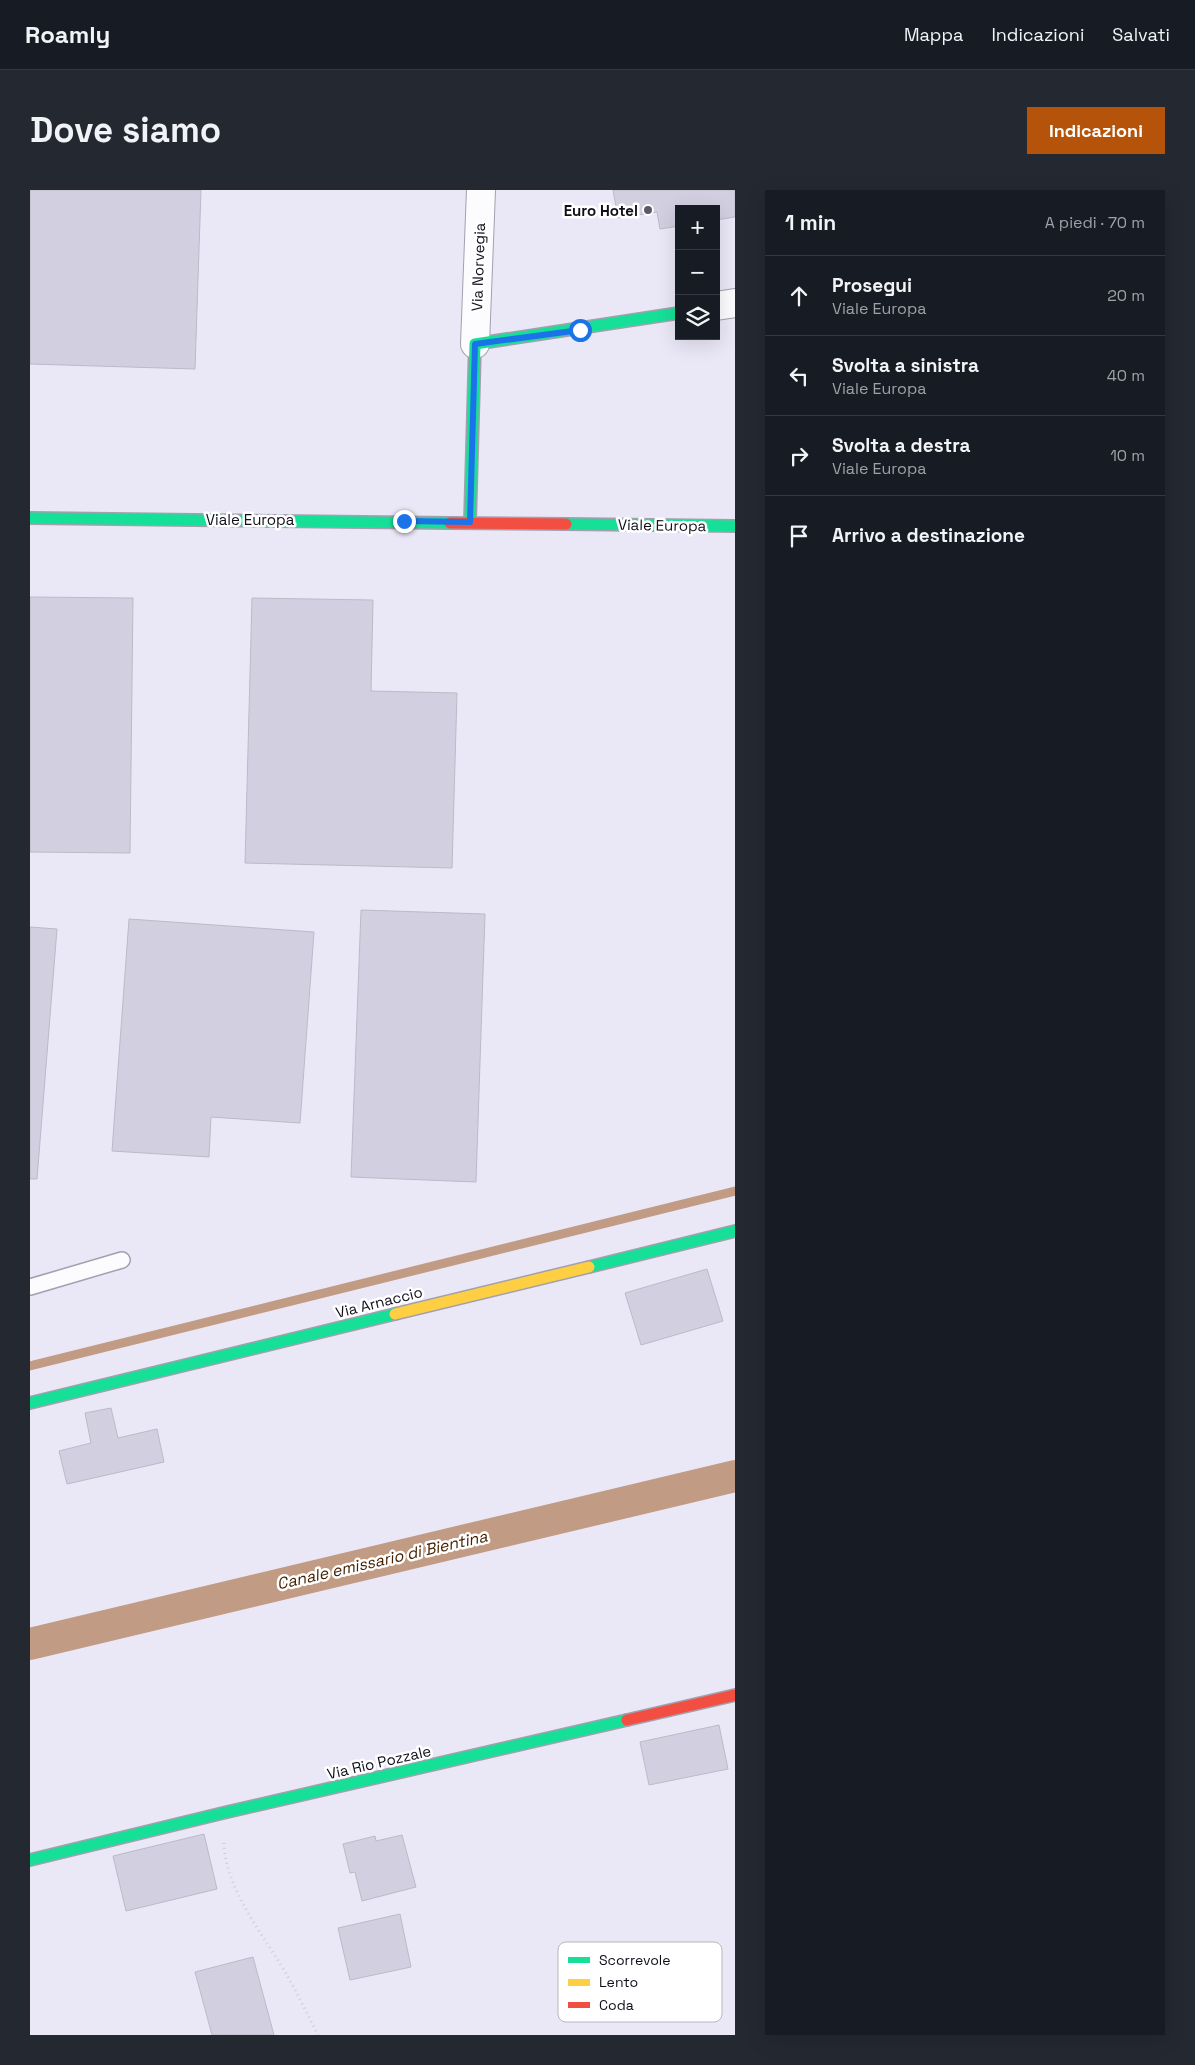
<!DOCTYPE html>
<html lang="it">
<head>
<meta charset="utf-8">
<style>
	body { margin:0; font-family:"Space Grotesk",sans-serif; background:#242831; color:#f1f3f6 }
	.controls { position:absolute; right:15px; top:15px; display:grid; overflow:hidden; border-radius:0px; box-shadow:0 5px 20px #0002 }
	.controls button { width:45px; height:45px; display:grid; place-items:center; padding:0; border:0; border-bottom:1px solid #363941; background:#171b24; color:#f1f3f6; font:25px sans-serif }
	.stop { position:absolute; width:15px; height:15px; margin:-11px; border:4px solid #1a73e8; border-radius:50%; background:#fff }
	.stop.end { background:#1a73e8; border-color:#fff; box-shadow:0 1px 5px #0008 }
	.list { margin:0; padding:0; list-style:none }
	h2 { display:flex; justify-content:space-between; align-items:center; height:65px; margin:0; padding:0 20px; font-size:21px }
	h2 small { font-size:16px; font-weight:400; color:#9ea1a6 }
	.list li { display:grid; grid-template-columns:32px 1fr auto; gap:15px; align-items:center; box-sizing:border-box; height:80px; padding:0 20px; border-top:1px solid #363941 }
	.list b { display:block; font-size:19px; white-space:nowrap }
	.list p { margin:0; font-size:16px; white-space:nowrap; color:#9ea1a6 }
	.list em { font-size:16px; font-style:normal; color:#9ea1a6 }
	.icon { flex:none; width:28px; height:28px; fill:none; stroke:currentColor; stroke-width:2; stroke-linecap:round; stroke-linejoin:round }
	.map { position:relative; flex:none; width:705px; height:1845px; overflow:hidden; border-radius:0px }
	header { display:flex; align-items:center; gap:30px; box-sizing:border-box; height:70px; padding:0 25px; background:#171b24; border-bottom:1px solid #363941 }
	header strong { font-size:24px }
	nav { display:flex; gap:28px; margin-inline-start:auto; font-size:18px }
	.intro { display:flex; align-items:center; justify-content:space-between; box-sizing:border-box; height:120px; padding:0 30px }
	h1 { margin:0; font-size:35px }
	.button { padding:12px 22px; border-radius:0px; background:#b45309; color:#fff; font-size:18px; font-weight:700 }
	main { display:flex; gap:30px; padding:0 30px }
	aside { flex:1; background:#171b24; border-radius:0px; box-shadow:0 5px 20px #0002 }
	.map>svg:first-child { display:block }
	.lines { fill:none; stroke-linecap:round; stroke-linejoin:round }
	.stream { stroke:#c19b84; stroke-width:9 }
	.canal { stroke:#c19b84; stroke-width:32 }
	.building { fill:#d2cfe1; stroke:#bcbac7 }
	.lane-casing { stroke:#a2a0ad; stroke-width:18 }
	.street-casing { stroke:#a2a0ad; stroke-width:30 }
	.fast-casing { stroke:#a2a0ad; stroke-width:14 }
	.slow-casing { stroke:#a2a0ad; stroke-width:14 }
	.jam-casing { stroke:#a2a0ad; stroke-width:14 }
	.path { stroke:#cdcdd2; stroke-width:3; stroke-dasharray:1 4; stroke-linecap:butt }
	.lane { stroke:#fcfcfe; stroke-width:15 }
	.street { stroke:#fcfcfe; stroke-width:28 }
	.fast { stroke:#16e098; stroke-width:11 }
	.slow { stroke:#ffcf43; stroke-width:11 }
	.jam { stroke:#f24e42; stroke-width:11 }
	.route { stroke:#1a73e8; stroke-width:6 }
	.poi-dot { fill:#5c5a67; stroke:#fff; stroke-width:2 }
	.labels { text-anchor:middle; dominant-baseline:central; stroke-width:5; stroke-linejoin:round; paint-order:stroke }
	.poi-label { font-size:15px; font-weight:bold; fill:#100e1a; stroke:#fff; text-anchor:end }
	.street-label { font-size:15px; fill:#100e1a; stroke:#fff }
	.water-label { font-size:16px; font-style:italic; fill:#462202; stroke:#fff }
	.key { fill:#fff; stroke:#b7b7ba; stroke-width:1 }
	.key-label { font-size:14px; fill:#100e1a }
</style>
</head>
<body>
<header>
<strong>Roamly</strong>
<nav><a>Mappa</a><a>Indicazioni</a><a>Salvati</a></nav>
</header>
<div class="intro"><h1>Dove siamo</h1><a class="button">Indicazioni</a></div>
<main>
<div class="map">
<svg width="705" height="1845" viewBox="0 0 705 1845">
	<rect width="100%" height="100%" fill="#eae8f7"/>
	<g class="lines">
		<!-- stream -->
		<path class="stream" d="M0,1176L705,1001"/>
		<!-- canal -->
		<path class="canal" d="M0,1454L705,1286"/>
	</g>
	<!-- building -->
	<path class="building" d="M0,0H171L165,179L0,174Z
		M583,0H705V27L686,30V19H649V36L630,39L627,22L588,28Z
		M0,407L103,408L100,663L0,662Z
		M222,408L343,410L341,501L427,503L422,678L215,673Z
		M331,720L455,724L446,992L321,987Z
		M99,729L284,742L270,933L181,927L179,967L82,961Z
		M0,737L27,739L7,989H0Z
		M677,1079L693,1131L611,1155L595,1103Z
		M81,1218L88,1248L127,1239L134,1272L37,1294L29,1261L61,1253L55,1223Z
		M689,1535L698,1579L619,1595L610,1552Z
		M174,1644L187,1699L96,1721L83,1666Z
		M372,1645L386,1697L332,1711L325,1682L320,1683L313,1654L345,1646L346,1651Z
		M370,1724L381,1777L320,1790L308,1738Z
		M223,1767L244,1845H182L165,1782Z"/>
	<g class="lines">
		<defs>
			<path id="lane" d="M0,1097L92,1070"/>
			<path id="street" d="M686,116L705,113
				M445,154L451,0"/>
			<path id="fast" d="M0,328L420,333
				M440,332L445,154L649,123
				M536,334L705,336
				M559,1077L705,1041
				M0,1213L365,1124
				M0,1670L193,1623L597,1530"/>
			<path id="slow" d="M365,1124L559,1077"/>
			<path id="jam" d="M420,333L536,334
				M597,1530L705,1505"/>
		</defs>
		<!-- lane casing -->
		<use href="#lane" class="lane-casing"/>
		<!-- street casing -->
		<use href="#street" class="street-casing"/>
		<!-- fast casing -->
		<use href="#fast" class="fast-casing"/>
		<!-- slow casing -->
		<use href="#slow" class="slow-casing"/>
		<!-- jam casing -->
		<use href="#jam" class="jam-casing"/>
		<!-- path -->
		<path class="path" d="M194,1653C195,1700 236,1748 258,1787C269,1806 278,1826 288,1845"/>
		<!-- lane -->
		<use href="#lane" class="lane"/>
		<!-- street -->
		<use href="#street" class="street"/>
		<!-- fast -->
		<use href="#fast" class="fast"/>
		<!-- slow -->
		<use href="#slow" class="slow"/>
		<!-- jam -->
		<use href="#jam" class="jam"/>
	</g>
	<g class="lines">
		<!-- route -->
		<path class="route" d="M374,331L440,332L445,154L550,140"/>
	</g>
	<!-- markers -->
	<circle class="poi-dot" cx="618" cy="20" r="5"/>
	<g class="labels">
		<!-- poi labels -->
		<g class="poi-label">
			<text x="608" y="20">Euro Hotel</text>
		</g>
		<!-- street labels -->
		<g class="street-label">
			<text transform="translate(448 77) rotate(-88)">Via Norvegia</text>
			<text x="220" y="329">Viale Europa</text>
			<text transform="translate(632 335) rotate(1)">Viale Europa</text>
			<text transform="translate(349 1112) rotate(-14)">Via Arnaccio</text>
			<text transform="translate(349 1572) rotate(-13)">Via Rio Pozzale</text>
		</g>
		<!-- water labels -->
		<g class="water-label">
			<text transform="translate(352 1370) rotate(-13)">Canale emissario di Bientina</text>
		</g>
	</g>
	<!-- legend -->
	<rect x="528" y="1752" width="164" height="80" rx="8" class="key"/>
	<rect x="538" y="1767" width="22" height="6" fill="#16e098"/>
	<rect x="538" y="1789" width="22" height="7" fill="#ffcf43"/>
	<rect x="538" y="1812" width="22" height="6" fill="#f24e42"/>
	<g class="key-label">
		<text x="569" y="1775">Scorrevole</text>
		<text x="569" y="1797">Lento</text>
		<text x="569" y="1820">Coda</text>
	</g>
</svg>
<div class="controls">
<button>+</button>
<button>−</button>
<button><svg class="icon" aria-label="layers" viewBox="0 0 24 24"><path d="M12 4l9 5-9 5-9-5zM3 14l9 5 9-5"/></svg></button>
</div>
<div class="stop" style="left:550px;top:140px"></div>
<div class="stop end" style="left:374px;top:331px"></div>
</div>
<aside>
<h2>1 min<small>A piedi · 70 m</small></h2>
<ul class="list">
<li><svg class="icon" aria-label="ahead" viewBox="0 0 24 24"><path d="M12 20V5M6 11l6-6 6 6"/></svg><div><b>Prosegui</b><p>Viale Europa</p></div><em>20 m</em></li>
<li><svg class="icon" aria-label="left" viewBox="0 0 24 24"><path d="M17 20v-9H6M10 6l-5 5 5 5"/></svg><div><b>Svolta a sinistra</b><p>Viale Europa</p></div><em>40 m</em></li>
<li><svg class="icon" aria-label="right" viewBox="0 0 24 24"><path d="M7 20v-9h11M14 6l5 5-5 5"/></svg><div><b>Svolta a destra</b><p>Viale Europa</p></div><em>10 m</em></li>
<li><svg class="icon" aria-label="arrive" viewBox="0 0 24 24"><path d="M6 21V4h12l-3 4 3 4H6"/></svg><div><b>Arrivo a destinazione</b></div></li>
</ul>
</aside>
</main>
</body>
</html>
